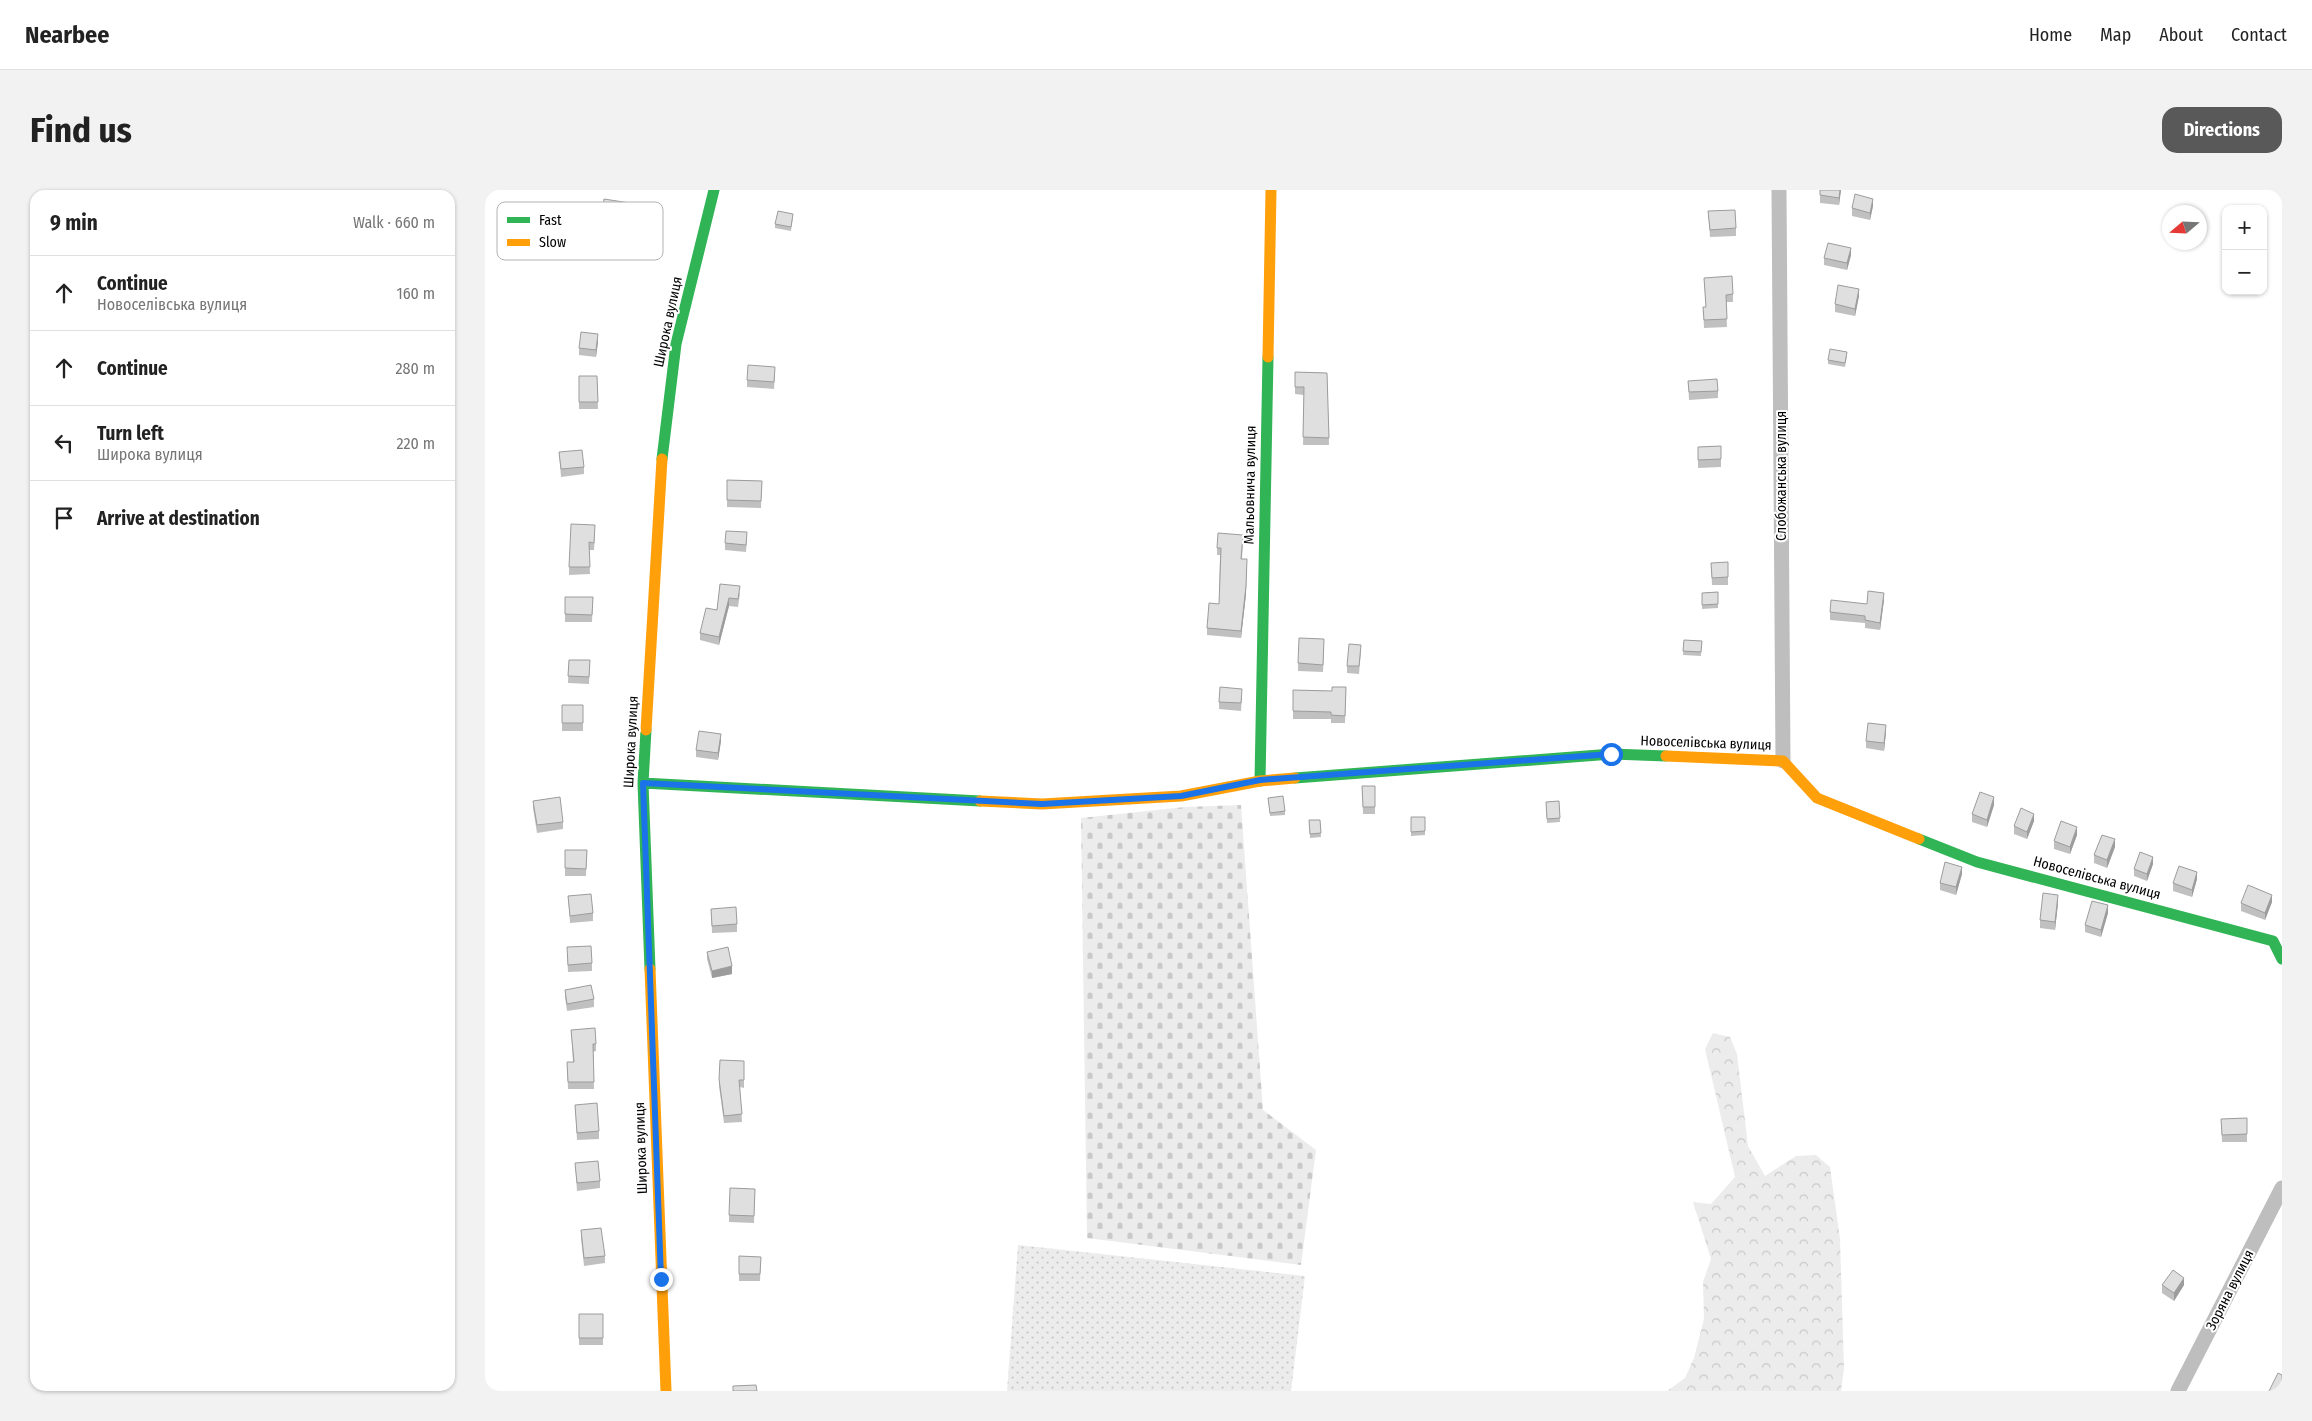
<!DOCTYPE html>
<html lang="en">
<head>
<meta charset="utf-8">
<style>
	body { margin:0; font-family:"Fira Sans Condensed",sans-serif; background:#f2f2f2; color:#222 }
	.controls { position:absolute; right:15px; top:15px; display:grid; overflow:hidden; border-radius:10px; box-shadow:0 1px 4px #0004 }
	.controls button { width:45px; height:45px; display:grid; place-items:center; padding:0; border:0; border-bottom:1px solid #e0e0e0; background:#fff; color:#222; font:25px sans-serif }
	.compass { position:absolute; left:1677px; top:15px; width:45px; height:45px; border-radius:50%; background:#fff; box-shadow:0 1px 4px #0004; rotate:251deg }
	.stop { position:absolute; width:15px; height:15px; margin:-11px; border:4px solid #1a73e8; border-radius:50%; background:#fff }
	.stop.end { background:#1a73e8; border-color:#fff; box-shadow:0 1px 5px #0008 }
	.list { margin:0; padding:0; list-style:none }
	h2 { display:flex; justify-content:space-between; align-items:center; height:65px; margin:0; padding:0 20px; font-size:21px }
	h2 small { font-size:16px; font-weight:400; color:#767676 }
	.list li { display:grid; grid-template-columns:32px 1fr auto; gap:15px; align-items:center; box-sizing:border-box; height:75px; padding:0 20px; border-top:1px solid #e0e0e0 }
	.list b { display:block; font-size:19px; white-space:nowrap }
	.list p { margin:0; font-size:16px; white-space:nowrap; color:#767676 }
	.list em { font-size:16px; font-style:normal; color:#767676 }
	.icon { flex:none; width:28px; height:28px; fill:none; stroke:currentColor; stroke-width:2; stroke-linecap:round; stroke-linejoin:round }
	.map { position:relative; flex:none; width:1797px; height:1201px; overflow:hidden; border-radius:15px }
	header { display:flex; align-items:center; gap:30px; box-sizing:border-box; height:70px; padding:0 25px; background:#fff; border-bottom:1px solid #e0e0e0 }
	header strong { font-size:24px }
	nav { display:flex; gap:28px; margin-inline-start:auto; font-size:18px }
	.intro { display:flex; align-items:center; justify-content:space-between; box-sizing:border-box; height:120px; padding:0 30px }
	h1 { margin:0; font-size:35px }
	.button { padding:12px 22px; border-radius:15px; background:#595959; color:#fff; font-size:18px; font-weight:700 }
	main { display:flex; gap:30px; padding:0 30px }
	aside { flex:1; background:#fff; border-radius:15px; box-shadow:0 1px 4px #0004 }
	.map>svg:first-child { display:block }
	.grass { fill:url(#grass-dots) }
	.forest { fill:url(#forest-crowns) }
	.cemetery { fill:url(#cemetery-stones) }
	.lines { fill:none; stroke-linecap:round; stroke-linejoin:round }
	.street { stroke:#bebebe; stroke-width:15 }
	.fast { stroke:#30b455; stroke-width:11 }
	.slow { stroke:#ff9f0a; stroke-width:11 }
	.wall { fill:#c0c0c0 }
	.shaded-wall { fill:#9c9c9c }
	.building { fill:#dfdfdf; stroke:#9c9c9c }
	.route { stroke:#1a73e8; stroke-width:6 }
	.labels { text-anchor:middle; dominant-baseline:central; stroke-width:4; stroke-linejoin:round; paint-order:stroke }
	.street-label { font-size:14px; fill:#000; stroke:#fff }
	.key { fill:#fff; stroke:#b2b2b2; stroke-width:1 }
	.key-label { font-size:14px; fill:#000 }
</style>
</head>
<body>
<header>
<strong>Nearbee</strong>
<nav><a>Home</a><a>Map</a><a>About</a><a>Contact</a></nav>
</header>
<div class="intro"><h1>Find us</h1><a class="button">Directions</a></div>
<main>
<aside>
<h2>9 min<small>Walk · 660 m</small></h2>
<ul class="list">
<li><svg class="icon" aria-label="ahead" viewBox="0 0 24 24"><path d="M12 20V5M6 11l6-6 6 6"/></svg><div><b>Continue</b><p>Новоселівська вулиця</p></div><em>160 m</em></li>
<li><svg class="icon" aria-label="ahead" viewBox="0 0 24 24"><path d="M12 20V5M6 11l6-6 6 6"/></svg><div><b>Continue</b></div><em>280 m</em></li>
<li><svg class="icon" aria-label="left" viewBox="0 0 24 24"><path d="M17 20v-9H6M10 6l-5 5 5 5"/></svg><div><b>Turn left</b><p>Широка вулиця</p></div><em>220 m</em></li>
<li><svg class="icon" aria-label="arrive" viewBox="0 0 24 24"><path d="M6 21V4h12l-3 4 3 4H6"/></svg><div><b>Arrive at destination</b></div></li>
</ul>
</aside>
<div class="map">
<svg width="1797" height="1201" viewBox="0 0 1797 1201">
	<defs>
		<pattern id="grass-dots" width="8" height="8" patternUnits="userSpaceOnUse" patternTransform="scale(1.25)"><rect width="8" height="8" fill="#ececec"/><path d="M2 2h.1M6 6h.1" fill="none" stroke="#c9c9c9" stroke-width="1.8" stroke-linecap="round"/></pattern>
		<pattern id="forest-crowns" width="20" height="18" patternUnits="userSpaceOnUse" patternTransform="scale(1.25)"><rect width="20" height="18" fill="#ececec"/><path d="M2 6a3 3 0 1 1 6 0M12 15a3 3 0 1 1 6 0" fill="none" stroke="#c9c9c9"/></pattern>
		<pattern id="cemetery-stones" width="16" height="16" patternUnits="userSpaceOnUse" patternTransform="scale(1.25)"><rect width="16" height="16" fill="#ececec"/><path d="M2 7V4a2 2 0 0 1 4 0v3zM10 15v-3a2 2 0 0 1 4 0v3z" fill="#c9c9c9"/></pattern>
	</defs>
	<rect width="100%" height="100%" fill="#fff"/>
	<!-- grass -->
	<path class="grass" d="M533,1055L820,1086L806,1201H522Z"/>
	<!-- forest -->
	<path class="forest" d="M1228,843L1245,847L1252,864L1263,956L1280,986L1311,966L1331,965L1345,977L1355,1049L1359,1178L1356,1201H1182L1200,1188L1209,1168L1219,1129L1218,1092L1226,1069L1208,1012L1226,1014L1250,987L1220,859Z"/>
	<!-- cemetery -->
	<path class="cemetery" d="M756,615L778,920L831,960L816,1075L602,1048L596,628L700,617Z"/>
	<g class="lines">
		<!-- street -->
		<path class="street" d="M1294,0L1298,571
			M1693,1201L1797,998"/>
		<!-- fast -->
		<path class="fast" d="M177,269L191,154L229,0
			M161,540L158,593L165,779
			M810,588L1127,564L1181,566
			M775,591L783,167
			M158,593L495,611
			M1434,649L1492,672L1788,751L1797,769"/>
		<!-- slow -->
		<path class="slow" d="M783,167L786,0
			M161,540L177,269
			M1181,566L1298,571L1332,608L1434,649
			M495,611L557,614L696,606L775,591L810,588
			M165,779L181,1201"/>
	</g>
	<!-- wall -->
	<path class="wall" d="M1356,0L1354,15L1335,13V5Z
		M1388,16L1385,30L1367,26V18Z
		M145,20L143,36L117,32V24Z
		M1223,21L1251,38V46L1225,47Z
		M308,27L306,41L290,38V34Z
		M1366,65L1362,80L1339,75V68Z
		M1219,88L1248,104V112H1241L1242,137L1219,138L1218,117H1221Z
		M1374,106L1370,126L1350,122V114Z
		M113,152L111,167L94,165V158Z
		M1362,166L1360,177L1343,174V170Z
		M810,182L842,183L844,255H818L819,205L810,204Z
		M290,185L289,199L262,197V190Z
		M94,186H112L113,219H94Z
		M1203,191L1233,201V208L1204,210Z
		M1236,256V277L1213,278V257Z
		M74,262L99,277V284L76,287Z
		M242,290L277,291L276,318L242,317Z
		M110,343L109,360H104L105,384L84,385V377Z
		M262,350L261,362L240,360V353Z
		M758,352L757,369L761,404L756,448L722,445V438L734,414L735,365H732V358Z
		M1226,373L1243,387V395H1227Z
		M235,394L255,403L253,417L244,416L234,455L215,450V443L232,420Z
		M1233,402V418L1217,419V403Z
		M80,407H108L107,432H80Z
		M1399,410L1395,440L1380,438V433L1345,430V422Z
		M1199,450L1217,451L1216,466L1198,465Z
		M839,457L838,482L813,481V473Z
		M876,462L874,484L862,483V476Z
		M84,470H105L104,494L83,493Z
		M861,497L860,533H846V529H808V500L847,501Z
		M757,506L756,521L734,519V512Z
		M77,515H98V541H77Z
		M1401,542L1399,561L1381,558V551Z
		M236,551L233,570L211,567V560Z
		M877,596H890V624H878Z
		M783,608L800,621V625L785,626Z
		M48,611L78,632V639L52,643L48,618Z
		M1074,611L1075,632L1062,633L1061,612Z
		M1509,615L1502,637L1487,632V624Z
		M926,627H940V645L926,646Z
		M824,630H835L836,647L825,648Z
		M1549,631L1542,649L1529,644V636Z
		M1592,645L1585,664L1569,659V651Z
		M1630,657L1622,678L1609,673V665Z
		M80,660H102L101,686H80Z
		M1668,674L1662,691L1649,686V679Z
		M1477,684L1471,705L1455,700V693Z
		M1712,689L1707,707L1688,701V693Z
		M83,706L108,723V731L85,733Z
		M1787,712L1780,730L1756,721V713Z
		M1573,713L1570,740L1555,738V730Z
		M226,719L252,734V742L227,743Z
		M1623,723L1616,747L1600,742V735Z
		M222,762L247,784L227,788L222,769Z
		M82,764L107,773V781L83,782Z
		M80,800L109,809V817L82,821L80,807Z
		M86,840L111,854V861L108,862L109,899H83L82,872H88Z
		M259,871V898L255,897L257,932L239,933L234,896V889Z
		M90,915L114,941V949L92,950Z
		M1762,928V952H1737L1736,929Z
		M90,973L115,991V998L92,1001Z
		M270,999L269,1033L244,1032V1025Z
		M96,1040L120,1066V1073L99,1076L96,1048Z
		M254,1066L276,1067L275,1091H254Z
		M1677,1095H1699L1689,1111L1677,1103Z
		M94,1124H118V1155H94Z"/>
	<!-- shaded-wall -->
	<path class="shaded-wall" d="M1355,0H1356L1354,15V8Z
		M1388,9V16L1385,30V23Z
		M145,13V20L143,36V28Z
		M1366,58V65L1362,80V73Z
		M1374,99V106L1370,126V119Z
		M113,144V152L111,167V160Z
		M762,369L761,404L756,448V441Z
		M1399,403V410L1395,440V433Z
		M244,408V416L234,455V447Z
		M1401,535V542L1399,561V553Z
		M236,544V551L233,570V563Z
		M1509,607V615L1502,637V630Z
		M1549,624V631L1542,649V642Z
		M1592,637V645L1585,664V657Z
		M1630,649V657L1622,678V670Z
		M1668,667V674L1662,691V684Z
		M1477,677V684L1471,705V697Z
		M1712,682V689L1707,707V700Z
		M1573,705V713L1570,740V732Z
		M1787,705V712L1780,730V723Z
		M1623,715V723L1616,747V740Z
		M247,776V784L227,788V781Z
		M1699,1088V1095L1689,1111V1103Z"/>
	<!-- building -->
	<path class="building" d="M1335,0H1355L1354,8L1335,5Z
		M1370,4L1388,9L1385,23L1367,18Z
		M119,9L145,13L143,28L117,24Z
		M1250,20L1251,38L1225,40L1223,21Z
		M293,21L308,24L306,37L290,34Z
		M1343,53L1366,58L1362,73L1339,68Z
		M1247,86L1248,104L1241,105L1242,129L1219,130L1218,117H1221L1219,88Z
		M1353,95L1374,99L1370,119L1350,114Z
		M96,142L113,144L111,160L94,158Z
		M1345,159L1362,162L1360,173L1343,170Z
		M263,175L290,177L289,192L262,190Z
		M810,182L842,183L844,248L818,247L819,197H810Z
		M94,186H112L113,212H94Z
		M1232,189L1233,201L1204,202L1203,191Z
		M1236,256V269L1213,270V257Z
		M97,260L99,277L76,279L74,262Z
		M242,290L277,291L276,311L242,310Z
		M86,334L110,335L109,353L104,352L105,377H84Z
		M241,341L262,342L261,355L240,353Z
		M733,343L758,345L756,369H762L761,396L756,441L722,438L724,413L734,414L736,358H732Z
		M1243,372V387L1227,388L1226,373Z
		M235,394L255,396L253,409L244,408L234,447L215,443L221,418L232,420Z
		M1383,401L1399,403L1395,433L1380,430V426L1345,422L1346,410L1382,414Z
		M1233,402V414L1217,415V403Z
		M80,407H108L107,425L80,424Z
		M814,448L839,449L838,475L813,473Z
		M1199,450L1217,451L1216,462L1198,461Z
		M864,454L876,455L874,476H862Z
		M84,470H105L104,487L83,486Z
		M735,497L757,499L756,513L734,512Z
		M847,497H861L860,526L846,525V522L808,521V500L847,501Z
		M77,515H98V533H77Z
		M1383,533L1401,535L1399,553L1381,551Z
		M214,541L236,544L233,563L211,560Z
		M877,596H890V617H878Z
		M1495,602L1509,607L1502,630L1487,624Z
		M798,606L800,621L785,623L783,608Z
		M75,607L78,632L52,635L48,611Z
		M1074,611L1075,628L1062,629L1061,612Z
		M1536,618L1549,624L1542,642L1529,636Z
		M926,627H940V641L926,642Z
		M824,630H835L836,643L825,644Z
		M1576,631L1592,637L1585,657L1569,651Z
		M1617,645L1630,649L1622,670L1609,665Z
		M80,660H102L101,679L80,678Z
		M1655,662L1668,667L1662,684L1649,679Z
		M1460,672L1477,677L1471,697L1455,693Z
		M1694,676L1712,682L1707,700L1688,693Z
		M1763,695L1787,705L1780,723L1756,713Z
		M1558,703L1573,705L1570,732L1555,730Z
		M106,704L108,723L85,726L83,706Z
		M1607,711L1623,715L1616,740L1600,735Z
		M251,717L252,734L227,736L226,719Z
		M106,756L107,773L83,775L82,757Z
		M243,757L247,776L227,781L222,762Z
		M106,795L109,809L82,814L80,800Z
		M110,838L111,854H108L109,892H83L82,872H89L86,840Z
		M235,870L259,871V890H254L257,924L239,926L234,889Z
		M112,913L114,941L92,943L90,915Z
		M1762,928V944L1737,945L1736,929Z
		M113,971L115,991L92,993L90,973Z
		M245,998L270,999L269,1026L244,1025Z
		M116,1038L120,1066L99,1068L96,1040Z
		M254,1066L276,1067L275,1084H254Z
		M1688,1080L1699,1088L1689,1103L1677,1095Z
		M94,1124H118V1148H94Z
		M1793,1183L1797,1185V1201H1784Z
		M271,1195L272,1201H248V1196Z"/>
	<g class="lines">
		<!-- route -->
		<path class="route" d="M176,1089L158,593L557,614L696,606L775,590L1126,564"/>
	</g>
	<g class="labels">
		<!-- street labels -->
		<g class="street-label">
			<text transform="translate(183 132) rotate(-78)">Широка вулиця</text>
			<text transform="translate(1296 286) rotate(-90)">Слобожанська вулиця</text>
			<text transform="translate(765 295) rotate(-89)">Мальовнича вулиця</text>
			<text transform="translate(146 552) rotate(-87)">Широка вулиця</text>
			<text transform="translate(1221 553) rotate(2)">Новоселівська вулиця</text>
			<text transform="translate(1612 688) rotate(15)">Новоселівська вулиця</text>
			<text transform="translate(156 958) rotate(-92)">Широка вулиця</text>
			<text transform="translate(1745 1100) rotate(-63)">Зоряна вулиця</text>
		</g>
	</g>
	<!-- legend -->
	<rect x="12" y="12" width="166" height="58" rx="8" class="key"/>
	<rect x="22" y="27" width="23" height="6" fill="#30b455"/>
	<rect x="22" y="49" width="23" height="7" fill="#ff9f0a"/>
	<g class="key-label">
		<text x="54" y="35">Fast</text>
		<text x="54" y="57">Slow</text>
	</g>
</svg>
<div class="controls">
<button>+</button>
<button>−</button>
</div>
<svg class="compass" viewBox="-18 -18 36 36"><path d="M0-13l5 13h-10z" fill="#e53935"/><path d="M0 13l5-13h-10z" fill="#767676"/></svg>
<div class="stop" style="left:1126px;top:564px"></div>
<div class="stop end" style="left:176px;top:1089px"></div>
</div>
</main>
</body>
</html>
